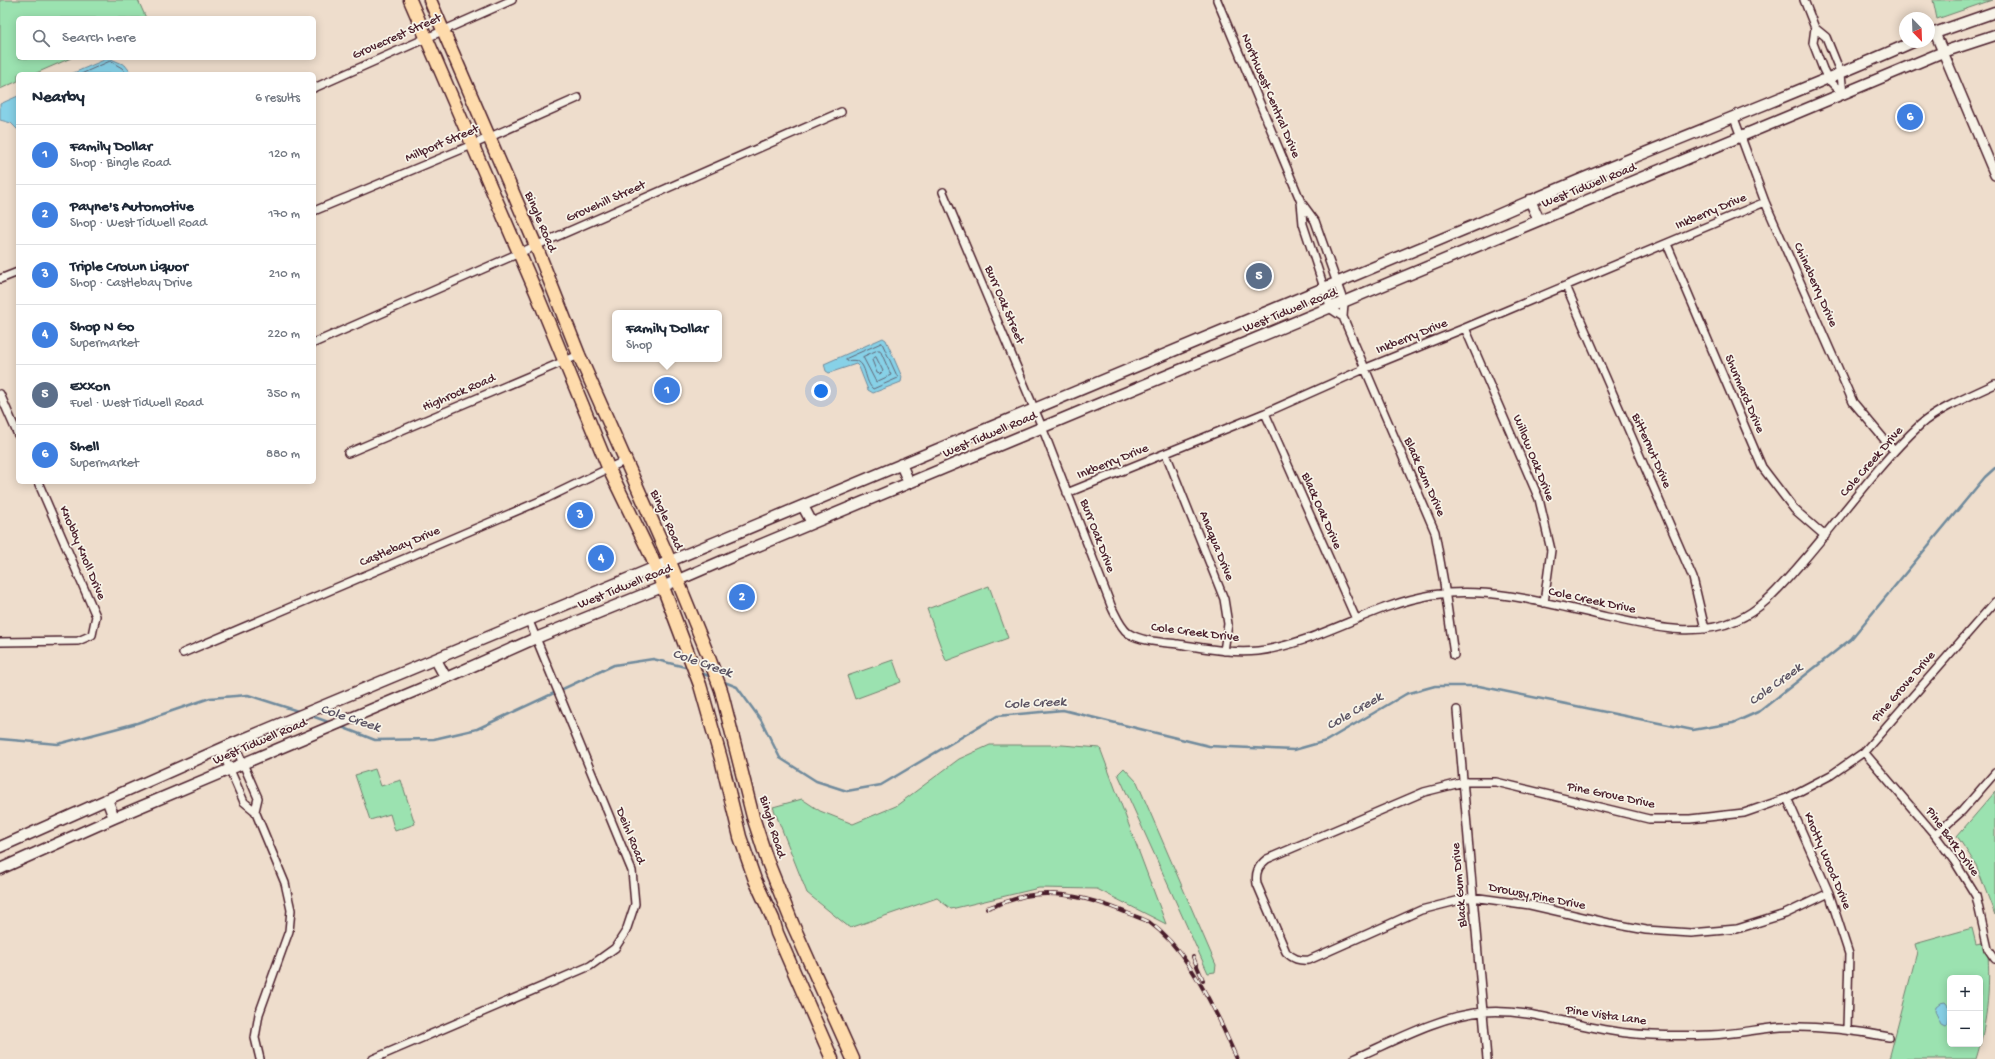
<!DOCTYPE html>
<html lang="en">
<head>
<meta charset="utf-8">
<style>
	body { margin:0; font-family:"Gochi Hand",sans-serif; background:#f2f2f3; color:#1f2937 }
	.controls { position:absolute; right:12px; bottom:12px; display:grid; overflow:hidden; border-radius:6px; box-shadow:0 2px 10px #0003 }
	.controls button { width:36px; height:36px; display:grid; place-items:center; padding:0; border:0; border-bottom:1px solid #e0e1e3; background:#fff; color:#1f2937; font:20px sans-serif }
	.compass { position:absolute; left:1899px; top:12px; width:36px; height:36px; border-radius:50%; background:#fff; box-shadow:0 2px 10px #0003; rotate:157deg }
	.you { position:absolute; left:821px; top:391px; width:14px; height:14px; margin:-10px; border:3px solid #fff; border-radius:50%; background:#1a73e8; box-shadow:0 0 0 6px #1a73e833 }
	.badge { display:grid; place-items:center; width:26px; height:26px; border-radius:50%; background:#0f766e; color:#fff; font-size:13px; font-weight:700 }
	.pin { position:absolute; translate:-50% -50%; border:2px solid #fff; box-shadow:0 1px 4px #0006 }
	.popup { position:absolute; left:612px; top:310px; width:110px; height:52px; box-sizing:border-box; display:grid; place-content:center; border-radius:6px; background:#fff; filter:drop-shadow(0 1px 3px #0005); font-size:13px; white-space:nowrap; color:#747a83 }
	.popup b { font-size:15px; color:#1f2937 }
	.popup::after { content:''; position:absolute; left:50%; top:100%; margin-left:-8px; border:8px solid transparent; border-top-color:#fff }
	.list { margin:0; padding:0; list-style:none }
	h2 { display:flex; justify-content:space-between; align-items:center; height:52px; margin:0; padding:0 16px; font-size:17px }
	h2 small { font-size:13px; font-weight:400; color:#747a83 }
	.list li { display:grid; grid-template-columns:26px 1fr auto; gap:12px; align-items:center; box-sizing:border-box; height:60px; padding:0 16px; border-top:1px solid #e0e1e3 }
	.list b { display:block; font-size:15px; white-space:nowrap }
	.list p { margin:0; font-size:13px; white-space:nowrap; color:#747a83 }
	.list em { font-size:13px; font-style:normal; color:#747a83 }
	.icon { flex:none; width:22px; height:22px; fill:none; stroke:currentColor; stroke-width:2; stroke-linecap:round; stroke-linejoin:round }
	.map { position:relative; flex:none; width:1995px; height:1059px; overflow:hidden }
	.search { position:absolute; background:#fff; box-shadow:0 2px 10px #0003; left:16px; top:16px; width:300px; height:44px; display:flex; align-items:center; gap:10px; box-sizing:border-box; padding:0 14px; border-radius:6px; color:#747a83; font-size:15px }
	.panel { position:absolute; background:#fff; box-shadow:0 2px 10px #0003; left:16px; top:72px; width:300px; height:412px; border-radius:6px }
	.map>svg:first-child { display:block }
	.green { fill:#9be2b0; stroke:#72806e; fill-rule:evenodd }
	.water { fill:#87d1e7; stroke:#6f8a9c }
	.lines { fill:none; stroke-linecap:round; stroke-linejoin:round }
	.shore { stroke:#626676; stroke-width:1 }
	.stream { stroke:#6f8a9c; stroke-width:2.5 }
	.minor-casing { stroke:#4a1f2b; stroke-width:10 }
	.tertiary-casing { stroke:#4a1f2b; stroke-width:12 }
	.secondary-casing { stroke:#4a1f2b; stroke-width:13 }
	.primary-casing { stroke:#4a1f2b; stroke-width:15 }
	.minor { stroke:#f7f3e8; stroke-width:7 }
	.tertiary { stroke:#f7f3e8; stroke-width:9 }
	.secondary { stroke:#f7f3e8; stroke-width:10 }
	.primary { stroke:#fedbac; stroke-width:12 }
	.rail-casing { stroke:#4a1f2b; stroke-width:4 }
	.rail { stroke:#f7f3e8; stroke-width:2.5; stroke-dasharray:8; stroke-linecap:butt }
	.labels { text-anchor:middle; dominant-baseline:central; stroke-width:3.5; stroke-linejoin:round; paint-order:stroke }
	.street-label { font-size:13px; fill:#4a1f2b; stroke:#f7f3e8 }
	.water-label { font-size:14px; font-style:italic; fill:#5c5463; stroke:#f7f3e8 }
</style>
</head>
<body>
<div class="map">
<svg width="1995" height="1059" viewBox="0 0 1995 1059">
	<rect width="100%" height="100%" fill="#edc"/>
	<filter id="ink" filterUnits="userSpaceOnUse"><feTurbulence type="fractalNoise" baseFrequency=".025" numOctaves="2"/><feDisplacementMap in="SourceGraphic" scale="8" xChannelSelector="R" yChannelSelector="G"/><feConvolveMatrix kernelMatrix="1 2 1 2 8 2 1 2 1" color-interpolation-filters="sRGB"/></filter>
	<g filter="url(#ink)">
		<!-- green -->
		<path class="green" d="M0,0H138L146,18H18V58H71L34,74H18V81L0,89Z
			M1933,0H1992L1937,19Z
			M989,586L1008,638L946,661L927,609Z
			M893,660L901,682L855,699L847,676Z
			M990,745H1062L1100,748L1166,924L1097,889L1039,888L951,909L937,898L850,928L807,893L773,807L802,799L820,811L853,824L896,806L959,759Z
			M1124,768L1137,782L1216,965L1215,972L1208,973L1118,774Z
			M375,769L381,786L401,780L415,824L395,831L390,814L370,820L355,775Z
			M1995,792V915L1976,865L1957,836Z
			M1972,928L1976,944L1987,942C1991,982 1988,1021 1976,1059H1889L1917,952L1915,944ZM1950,978H1980V1044H1950Z"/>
		<!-- water -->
		<path class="water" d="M109,58L125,65L132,74H71Z
			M18,96V130L11,123L0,120V104Z
			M883,338L886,340L902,377L901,382L873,393L868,390L859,367L856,364L829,373L826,371L824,364Z
			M1945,1002L1950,1008L1948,1024L1945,1026L1941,1024L1935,1011L1936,1006L1940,1003Z"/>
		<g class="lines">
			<!-- shore -->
			<path class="shore" d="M81,74L110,61L122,68L127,74
				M882,343L898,378L873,389C862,379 869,356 847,361L846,359Z
				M878,350H880L891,375L876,382L863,357Z
				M876,357L883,371L880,374L877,373L872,360Z"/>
			<!-- stream -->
			<path class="stream" d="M699,672L711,677
				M722,681L737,687L761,720L780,758L816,781L847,791L881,785L997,716L1063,710L1209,746L1294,750L1326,741L1406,694L1435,686H1479L1693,730L1733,723L1760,711L1851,639L1985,477L1995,468
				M309,715L331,723
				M339,726L375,740L434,739L477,729L614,665L653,659L689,668
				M0,739L58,744L137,723L210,698L248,695L301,712"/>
			<defs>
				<path id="minor" d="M1217,0L1301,202L1315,221L1344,303L1343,317L1435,532L1444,583L1454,655
					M1804,0L1815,28L1826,37L1841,74L1843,94
					M1815,28L1813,43L1823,69L1828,79L1843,94
					M314,88L512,0
					M1734,118L1765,202L1853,402L1894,451
					M943,192L1042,427L1112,608C1116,616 1121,628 1128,633C1142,642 1163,642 1178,644C1204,648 1232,654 1258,651C1319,643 1371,605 1432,595C1491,586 1550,604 1607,617C1650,626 1694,639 1737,620C1762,609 1779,588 1797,568C1839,521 1874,468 1920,425C1936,410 1974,394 1995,384
					M1301,202L1303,224L1331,309L1343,317
					M314,211L472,145L578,98
					M1667,244L1762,467L1794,509L1825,536
					M0,279L18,272
					M1566,286L1693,578L1705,629
					M1465,328L1539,499L1551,550L1544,603
					M314,343L841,112
					M0,394L18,435
					M1265,413L1356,619
					M348,453L579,355
					M1166,454L1224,599L1228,624L1224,651
					M1067,493L1265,413L1364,369L1465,328L1765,202
					M0,642L78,641L92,635L96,616L38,482
					M183,653L547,498L624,461
					M1457,710L1487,1059
					M234,743L258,798L255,811L285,883L291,910L289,931L259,1014L255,1038L260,1059
					M221,749L244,802L255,811
					M1864,752L1935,835L1955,862L1976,896L1988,949L1995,959
					M1787,798L1829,893L1849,954L1847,1029
					M1935,835L1962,811L1995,773
					M1829,893L1785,914L1737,929L1691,933L1646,930L1609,923L1530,905L1472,897L1421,910L1309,960C1299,961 1293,959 1286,952L1257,884C1255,873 1258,866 1267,859L1424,792L1464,782H1496L1649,819H1690L1744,813L1787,798L1831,775L1864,752L1995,602
					M373,1059L590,966L615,948L626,931L635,904L632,871L529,621
					M1353,1059C1392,1042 1441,1015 1483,1012C1531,1008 1579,1028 1627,1033C1654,1036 1684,1036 1711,1035C1735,1034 1758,1029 1781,1027C1817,1026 1853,1030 1889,1037"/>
				<path id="tertiary" d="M1935,33L1995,175"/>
				<path id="secondary" d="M1929,35L1995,12
					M1530,200L1539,220
					M901,464L909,483
					M803,506L812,523
					M436,660L446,678
					M107,799L114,818
					M0,847L234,743L1475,225C1619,160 1768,106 1913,42
					M0,869L114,818L446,678L536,638L662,587L736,555L1943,52L1995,35"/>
				<path id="primary" d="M410,0L536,292L608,467L652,558L700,685L721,759L740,837L755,880L773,919L777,933L832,1059
					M430,0L536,246L579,355L666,552L708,655L721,690L753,817L767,860L793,925L853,1059"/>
			</defs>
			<!-- minor casing -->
			<use href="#minor" class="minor-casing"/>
			<!-- tertiary casing -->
			<use href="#tertiary" class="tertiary-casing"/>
			<!-- secondary casing -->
			<use href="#secondary" class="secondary-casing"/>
			<!-- primary casing -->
			<use href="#primary" class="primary-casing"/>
			<!-- minor -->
			<use href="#minor" class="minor"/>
			<!-- tertiary -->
			<use href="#tertiary" class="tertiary"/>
			<!-- secondary -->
			<use href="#secondary" class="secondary"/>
			<!-- primary -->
			<use href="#primary" class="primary"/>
			<defs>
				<path id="rail" d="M987,908C1000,904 1013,899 1025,896C1060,889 1100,901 1132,915C1137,917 1144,919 1149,922C1182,946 1203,987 1221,1023
					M1193,957L1203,980
					M1219,1019L1237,1059"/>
			</defs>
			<!-- rail casing -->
			<use href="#rail" class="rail-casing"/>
			<!-- rail -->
			<use href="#rail" class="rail"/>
		</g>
	</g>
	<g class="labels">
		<!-- street labels -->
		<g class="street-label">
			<text transform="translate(397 37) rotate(-24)">Grovecrest Street</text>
			<text transform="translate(1270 96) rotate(67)">Northwest Central Drive</text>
			<text transform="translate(442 144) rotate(-23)">Millport Street</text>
			<text transform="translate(1589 186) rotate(-22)">West Tidwell Road</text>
			<text transform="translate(606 202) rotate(-24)">Grovehill Street</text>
			<text transform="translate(1711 212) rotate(-23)">Inkberry Drive</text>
			<text transform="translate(540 222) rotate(67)">Bingle Road</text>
			<text transform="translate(1815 285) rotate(66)">Chinaberry Drive</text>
			<text transform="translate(1004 305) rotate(67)">Burr Oak Street</text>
			<text transform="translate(1290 311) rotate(-22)">West Tidwell Road</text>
			<text transform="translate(1412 337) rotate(-22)">Inkberry Drive</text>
			<text transform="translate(459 393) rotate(-23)">Highrock Road</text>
			<text transform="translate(1744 394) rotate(67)">Shurmard Drive</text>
			<text transform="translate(990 435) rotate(-23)">West Tidwell Road</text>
			<text transform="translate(1651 451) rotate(66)">Bitternut Drive</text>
			<text transform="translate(1533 458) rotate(68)">Willow Oak Drive</text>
			<text transform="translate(1113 462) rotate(-22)">Inkberry Drive</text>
			<text transform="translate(1872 462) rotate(-49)">Cole Creek Drive</text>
			<text transform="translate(1424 477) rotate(66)">Black Gum Drive</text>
			<text transform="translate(1321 511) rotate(66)">Black Oak Drive</text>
			<text transform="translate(666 520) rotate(66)">Bingle Road</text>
			<text transform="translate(1097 536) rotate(69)">Burr Oak Drive</text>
			<text transform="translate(1216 546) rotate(68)">Anaqua Drive</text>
			<text transform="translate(400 547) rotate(-23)">Castlebay Drive</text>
			<text transform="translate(82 553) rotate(67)">Knobby Knoll Drive</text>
			<text transform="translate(625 587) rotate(-22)">West Tidwell Road</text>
			<text transform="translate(1592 601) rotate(12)">Cole Creek Drive</text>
			<text transform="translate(1195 633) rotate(7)">Cole Creek Drive</text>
			<text transform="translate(1904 687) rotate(-49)">Pine Grove Drive</text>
			<text transform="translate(260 742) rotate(-23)">West Tidwell Road</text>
			<text transform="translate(1611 796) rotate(12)">Pine Grove Drive</text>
			<text transform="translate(772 827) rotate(73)">Bingle Road</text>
			<text transform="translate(630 836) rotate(68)">Deihl Road</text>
			<text transform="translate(1952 842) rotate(54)">Pine Bark Drive</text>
			<text transform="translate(1827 861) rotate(67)">Knotty Wood Drive</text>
			<text transform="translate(1460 885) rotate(-95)">Black Gum Drive</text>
			<text transform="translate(1537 897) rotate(11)">Drowsy Pine Drive</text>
			<text transform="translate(1606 1016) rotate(8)">Pine Vista Lane</text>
		</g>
		<!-- water labels -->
		<g class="water-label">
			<text transform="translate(702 664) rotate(19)">Cole Creek</text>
			<text transform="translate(1776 685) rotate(-36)">Cole Creek</text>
			<text transform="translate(1035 704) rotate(-3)">Cole Creek</text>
			<text transform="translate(1355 712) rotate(-30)">Cole Creek</text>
			<text transform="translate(350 719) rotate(18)">Cole Creek</text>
		</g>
	</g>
</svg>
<div class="controls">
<button>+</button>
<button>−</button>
</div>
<svg class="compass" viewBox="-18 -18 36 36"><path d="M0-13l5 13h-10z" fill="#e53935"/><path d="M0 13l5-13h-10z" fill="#747a83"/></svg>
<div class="you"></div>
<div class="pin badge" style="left:667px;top:390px;background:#3f7fe0">1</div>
<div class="popup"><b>Family Dollar</b>Shop</div>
<div class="pin badge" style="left:742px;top:597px;background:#3f7fe0">2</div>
<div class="pin badge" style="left:580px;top:515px;background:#3f7fe0">3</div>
<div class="pin badge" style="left:601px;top:558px;background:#3f7fe0">4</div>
<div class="pin badge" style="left:1259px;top:276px;background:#5c6f8a">5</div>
<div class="pin badge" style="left:1910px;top:117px;background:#3f7fe0">6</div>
<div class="search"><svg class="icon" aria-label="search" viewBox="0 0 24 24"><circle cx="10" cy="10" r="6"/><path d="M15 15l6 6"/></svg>Search here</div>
<section class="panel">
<h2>Nearby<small>6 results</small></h2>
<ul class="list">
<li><span class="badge" style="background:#3f7fe0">1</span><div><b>Family Dollar</b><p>Shop · Bingle Road</p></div><em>120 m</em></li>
<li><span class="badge" style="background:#3f7fe0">2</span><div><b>Payne's Automotive</b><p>Shop · West Tidwell Road</p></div><em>170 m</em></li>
<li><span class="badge" style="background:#3f7fe0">3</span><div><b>Triple Crown Liquor</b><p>Shop · Castlebay Drive</p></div><em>210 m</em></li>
<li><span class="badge" style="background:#3f7fe0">4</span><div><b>Shop N Go</b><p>Supermarket</p></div><em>220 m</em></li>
<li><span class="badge" style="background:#5c6f8a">5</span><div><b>Exxon</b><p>Fuel · West Tidwell Road</p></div><em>350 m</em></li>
<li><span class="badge" style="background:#3f7fe0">6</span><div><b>Shell</b><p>Supermarket</p></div><em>880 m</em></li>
</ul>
</section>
</div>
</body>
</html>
